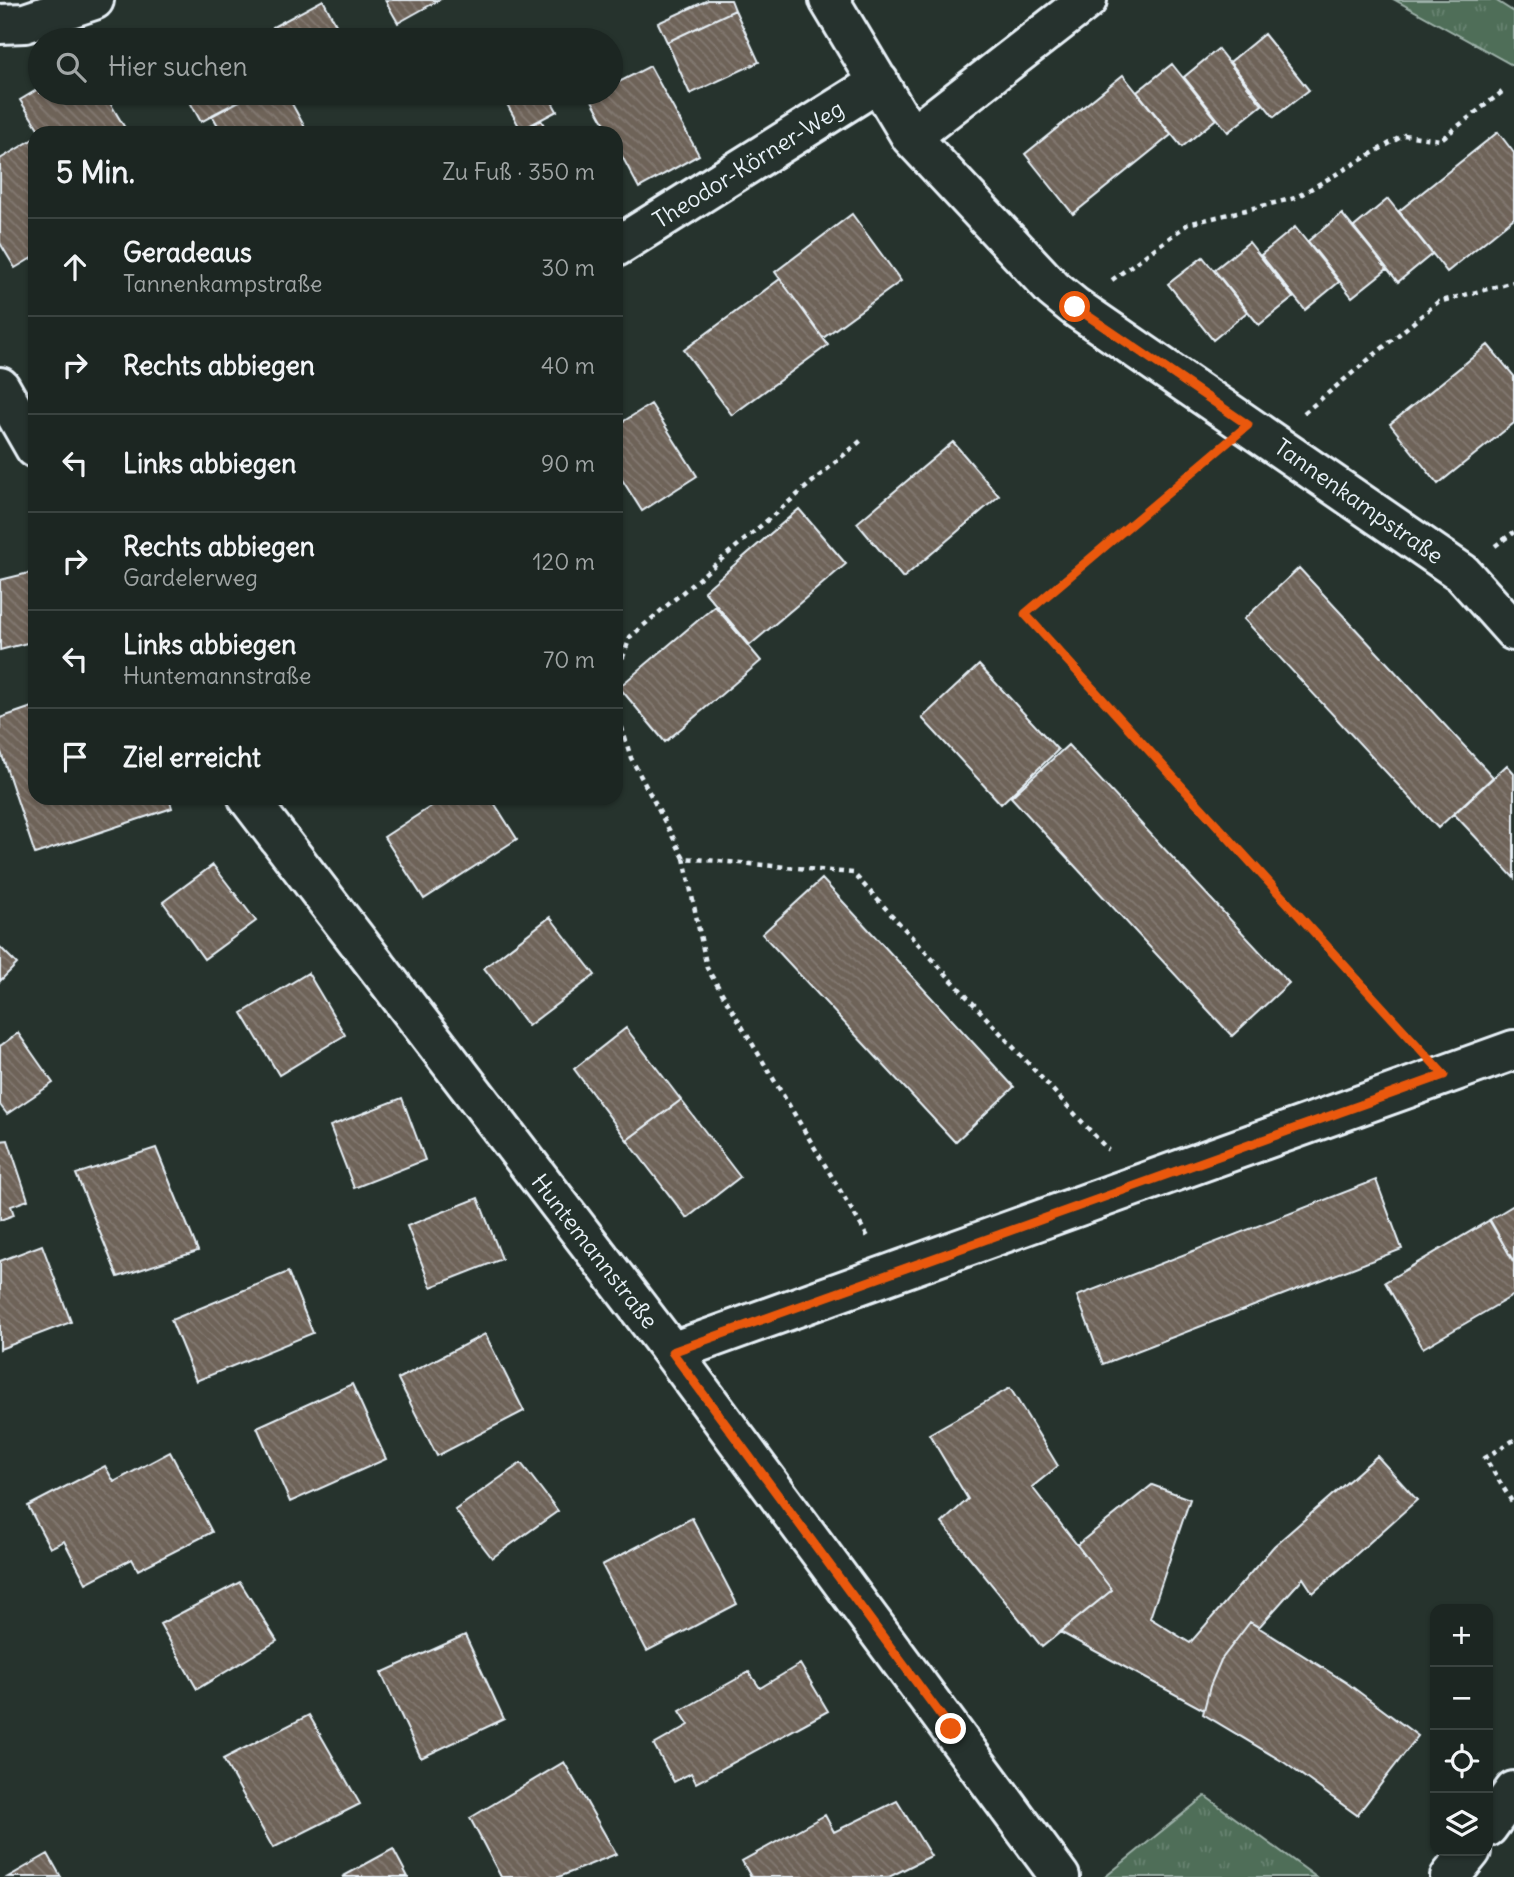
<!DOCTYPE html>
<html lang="de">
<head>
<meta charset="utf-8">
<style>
	body { margin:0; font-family:Delius,sans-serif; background:#29322f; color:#f1f3f6 }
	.controls { position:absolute; right:21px; bottom:21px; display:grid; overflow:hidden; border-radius:14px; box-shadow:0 2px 5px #0004 }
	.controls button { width:63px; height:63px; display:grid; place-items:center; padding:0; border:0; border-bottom:2px solid #3a4340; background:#1c2622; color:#f1f3f6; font:35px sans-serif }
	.stop { position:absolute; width:21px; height:21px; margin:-16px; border:5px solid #ea580c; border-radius:50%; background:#fff }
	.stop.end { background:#ea580c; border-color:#fff; box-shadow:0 2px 7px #0008 }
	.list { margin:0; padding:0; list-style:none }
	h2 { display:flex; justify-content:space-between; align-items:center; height:91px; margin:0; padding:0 28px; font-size:30px }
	h2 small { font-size:23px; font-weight:400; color:#a0a5a5 }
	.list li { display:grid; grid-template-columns:46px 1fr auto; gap:21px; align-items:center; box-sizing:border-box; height:98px; padding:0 28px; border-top:2px solid #3a4340 }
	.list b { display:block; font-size:26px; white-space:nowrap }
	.list p { margin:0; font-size:23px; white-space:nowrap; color:#a0a5a5 }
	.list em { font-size:23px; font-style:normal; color:#a0a5a5 }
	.icon { flex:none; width:38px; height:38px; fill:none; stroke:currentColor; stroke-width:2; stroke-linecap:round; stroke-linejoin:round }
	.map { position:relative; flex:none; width:1514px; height:1877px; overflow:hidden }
	.search { position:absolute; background:#1c2622; box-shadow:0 2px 5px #0004; left:28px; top:28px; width:595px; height:77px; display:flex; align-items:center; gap:18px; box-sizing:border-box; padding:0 24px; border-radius:38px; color:#a0a5a5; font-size:26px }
	.panel { position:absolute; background:#1c2622; box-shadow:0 2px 5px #0004; left:28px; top:126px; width:595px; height:679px; border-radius:21px }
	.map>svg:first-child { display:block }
	.grass { fill:url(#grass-tufts); stroke:#9cb0a8; stroke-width:2 }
	.building { fill:url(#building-back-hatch); stroke:#e8f1f8; stroke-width:2 }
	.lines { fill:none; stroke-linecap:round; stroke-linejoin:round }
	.street-casing { stroke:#e8f1f8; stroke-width:44 }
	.path { stroke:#e8f1f8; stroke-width:4.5; stroke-dasharray:5 5; stroke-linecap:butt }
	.street { stroke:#26332d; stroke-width:38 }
	.route { stroke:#ea580c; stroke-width:9 }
	.labels { text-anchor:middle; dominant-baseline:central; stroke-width:5; stroke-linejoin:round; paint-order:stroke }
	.street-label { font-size:23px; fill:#e8f1f8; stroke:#26332d }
</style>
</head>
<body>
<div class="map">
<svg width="1514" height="1877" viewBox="0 0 1514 1877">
	<defs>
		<pattern id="grass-tufts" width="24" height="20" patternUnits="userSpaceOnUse" patternTransform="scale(1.75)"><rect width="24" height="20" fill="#4f6e58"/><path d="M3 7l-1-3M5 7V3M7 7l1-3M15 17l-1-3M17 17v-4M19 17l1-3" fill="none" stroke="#688371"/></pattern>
		<pattern id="building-back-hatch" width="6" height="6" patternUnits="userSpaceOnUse" patternTransform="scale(1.75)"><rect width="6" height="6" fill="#6e6359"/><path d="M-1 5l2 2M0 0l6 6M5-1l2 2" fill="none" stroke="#837a72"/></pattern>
	</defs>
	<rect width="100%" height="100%" fill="#26332d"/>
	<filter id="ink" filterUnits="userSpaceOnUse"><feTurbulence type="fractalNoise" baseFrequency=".0143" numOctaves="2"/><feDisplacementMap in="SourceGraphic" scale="14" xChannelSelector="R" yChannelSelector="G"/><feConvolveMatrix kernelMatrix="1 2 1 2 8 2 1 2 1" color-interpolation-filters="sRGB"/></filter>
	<g filter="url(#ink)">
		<!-- grass -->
		<path class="grass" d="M1395,0H1495L1514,12V66Z
			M1205,1796L1316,1877H1105Z"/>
		<!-- building -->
		<path class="building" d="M323,0L344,40H280L273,27Z
			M385,0H439L398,23Z
			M708,0H731L735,10L667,42L658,23Z
			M735,10L759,62L690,94L667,42Z
			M1264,34L1309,90L1274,117L1230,62Z
			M1218,49L1262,105L1228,132L1184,77Z
			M1172,64L1216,119L1182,147L1137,92Z
			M650,66L699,155L639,188L616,145V133H610L590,97L599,93H611V86Z
			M1123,75L1171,135L1073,214L1025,154Z
			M40,88V93H104L128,133H48L47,130L41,133L20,100Z
			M185,93H254L201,122Z
			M254,93H286L308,133H222L212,115Z
			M501,93H547L557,111L521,130Z
			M541,120L548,133H517Z
			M1498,132L1514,153V218L1447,272L1399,211Z
			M35,138V256L15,268L0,243V159Z
			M1388,199L1432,254L1398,282L1354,227Z
			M852,214L901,281L823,338L775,272Z
			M1342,214L1387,269L1352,297L1308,241Z
			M1295,227L1339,282L1305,310L1261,255Z
			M1249,242L1293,298L1259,325L1214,270Z
			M1203,257L1247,312L1213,340L1168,284Z
			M780,279L828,345L732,415L684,350Z
			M1488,345L1514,376V423L1438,484L1390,424Z
			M651,404L697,476L642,511L616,470V426Z
			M953,442L999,496L903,578L857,523Z
			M799,509L846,564L750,645L704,591Z
			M1299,568L1493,777L1438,828L1244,619Z
			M29,573L35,596V641L0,650V580Z
			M715,606L761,661L665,742L619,687Z
			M979,665L1058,750L1001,804L922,718Z
			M35,706V798H169L172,808L35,854L0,749V718Z
			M1068,745L1289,983L1232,1036L1011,797Z
			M1507,765L1514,773V878L1454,814Z
			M444,798H491L517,839L424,899L384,837Z
			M213,865L256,921L204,959L163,902Z
			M822,879L1014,1087L955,1142L762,934Z
			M550,917L595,975L528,1026L484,968Z
			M0,947L17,964L0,981Z
			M308,973L345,1035L279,1075L242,1013Z
			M626,1028L681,1100L627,1140L574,1069Z
			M18,1033L53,1083L7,1114L0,1105V1046Z
			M402,1098L425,1160L354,1188L330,1126Z
			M681,1100L740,1177L687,1218L627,1140Z
			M8,1140L28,1200L11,1206L14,1215L0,1220V1141Z
			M156,1148L198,1251L118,1277L76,1174Z
			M1376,1180L1402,1249L1103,1364L1077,1296Z
			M478,1198L502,1259L431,1287L407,1226Z
			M1514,1205V1262L1489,1220Z
			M1490,1220L1514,1263V1295L1423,1348L1385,1282Z
			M42,1245L71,1322L0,1349V1261Z
			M288,1272L313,1333L196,1381L171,1320Z
			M485,1334L524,1411L437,1456L398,1379Z
			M352,1384L386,1459L290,1502L257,1427Z
			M1010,1388L1058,1466L1032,1487L1112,1590L1042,1647L942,1523L968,1499L929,1434Z
			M170,1452L212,1532L138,1570L132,1559L86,1583L64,1541L50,1548L28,1506L105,1466L114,1482Z
			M1377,1456L1417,1500L1313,1593L1303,1578L1259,1627L1250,1622L1221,1660L1210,1686L1204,1710L1060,1632L1112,1590L1077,1545L1152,1485L1190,1499L1150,1618L1190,1643L1274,1546Z
			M521,1463L558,1511L492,1558L455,1510Z
			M692,1518L737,1604L647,1651L602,1565Z
			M240,1582L277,1641L197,1689L160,1624Z
			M1250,1622L1347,1683L1418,1736L1357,1815L1285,1763L1203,1714L1210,1686L1221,1660Z
			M465,1635L504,1719L421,1758L381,1673Z
			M800,1664L828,1711L696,1783L691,1773L674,1782L654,1745L689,1725L680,1711L749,1672L760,1688Z
			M309,1715L360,1804L273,1848L223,1759Z
			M564,1762L616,1854L559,1877H501L470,1818Z
			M897,1801L931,1856L889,1877H751L742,1861L825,1815L834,1832Z
			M393,1849L408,1877H342Z
			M48,1854L61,1877H8Z"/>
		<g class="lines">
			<defs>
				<path id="street" d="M829,0L911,137L1053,289L1075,307L1462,573L1514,631
					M0,24L25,23L94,0
					M911,137L1087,0
					M616,247L879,82
					M0,387L35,448
					M248,798L672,1352L1060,1877
					M672,1352L1514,1050
					M1488,1827L1514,1791
					M1450,1877L1471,1851"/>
			</defs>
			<!-- street casing -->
			<use href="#street" class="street-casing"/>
			<!-- path -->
			<path class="path" d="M1112,280L1188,224L1295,198L1404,135L1440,140L1502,92
				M1304,413L1438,302L1514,282
				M1214,454L1025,614L1413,1040
				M1495,546L1514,532
				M616,677L630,637L864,438
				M616,708L631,758L684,858L853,873L1108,1150
				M684,858L707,968L868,1237
				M1514,1440L1485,1458L1514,1505"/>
			<!-- street -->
			<use href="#street" class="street"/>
		</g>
	</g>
	<g class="lines" filter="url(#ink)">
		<!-- route -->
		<path class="route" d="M951,1729L672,1352L1444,1075L1025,614L1248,425L1075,307"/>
	</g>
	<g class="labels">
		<!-- street labels -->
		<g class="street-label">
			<text transform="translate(748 164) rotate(-32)">Theodor-Körner-Weg</text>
			<text transform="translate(1359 501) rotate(35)">Tannenkampstraße</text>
			<text transform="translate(595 1251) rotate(52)">Huntemannstraße</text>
		</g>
	</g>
</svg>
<div class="controls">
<button>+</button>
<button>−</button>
<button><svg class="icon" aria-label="locate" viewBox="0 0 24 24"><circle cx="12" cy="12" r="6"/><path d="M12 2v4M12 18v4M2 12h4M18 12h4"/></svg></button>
<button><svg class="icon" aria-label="layers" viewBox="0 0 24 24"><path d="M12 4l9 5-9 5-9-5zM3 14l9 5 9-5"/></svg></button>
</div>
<div class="stop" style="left:1075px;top:307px"></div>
<div class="stop end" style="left:951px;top:1729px"></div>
<div class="search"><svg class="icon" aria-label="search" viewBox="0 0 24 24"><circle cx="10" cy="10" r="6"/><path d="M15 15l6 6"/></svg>Hier suchen</div>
<section class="panel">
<h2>5 Min.<small>Zu Fuß · 350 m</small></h2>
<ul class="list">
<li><svg class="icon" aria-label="ahead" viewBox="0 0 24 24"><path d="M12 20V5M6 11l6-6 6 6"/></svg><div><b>Geradeaus</b><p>Tannenkampstraße</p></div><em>30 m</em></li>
<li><svg class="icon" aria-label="right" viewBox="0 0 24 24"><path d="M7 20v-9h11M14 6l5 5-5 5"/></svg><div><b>Rechts abbiegen</b></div><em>40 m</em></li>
<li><svg class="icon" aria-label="left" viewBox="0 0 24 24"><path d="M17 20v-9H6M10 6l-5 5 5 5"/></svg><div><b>Links abbiegen</b></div><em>90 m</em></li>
<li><svg class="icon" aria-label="right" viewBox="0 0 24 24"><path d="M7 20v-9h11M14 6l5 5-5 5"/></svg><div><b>Rechts abbiegen</b><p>Gardelerweg</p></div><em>120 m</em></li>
<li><svg class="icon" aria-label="left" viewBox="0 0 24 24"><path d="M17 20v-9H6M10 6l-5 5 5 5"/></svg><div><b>Links abbiegen</b><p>Huntemannstraße</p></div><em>70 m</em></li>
<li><svg class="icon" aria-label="arrive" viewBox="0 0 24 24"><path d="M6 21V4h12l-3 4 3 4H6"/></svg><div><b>Ziel erreicht</b></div></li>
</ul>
</section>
</div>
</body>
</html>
